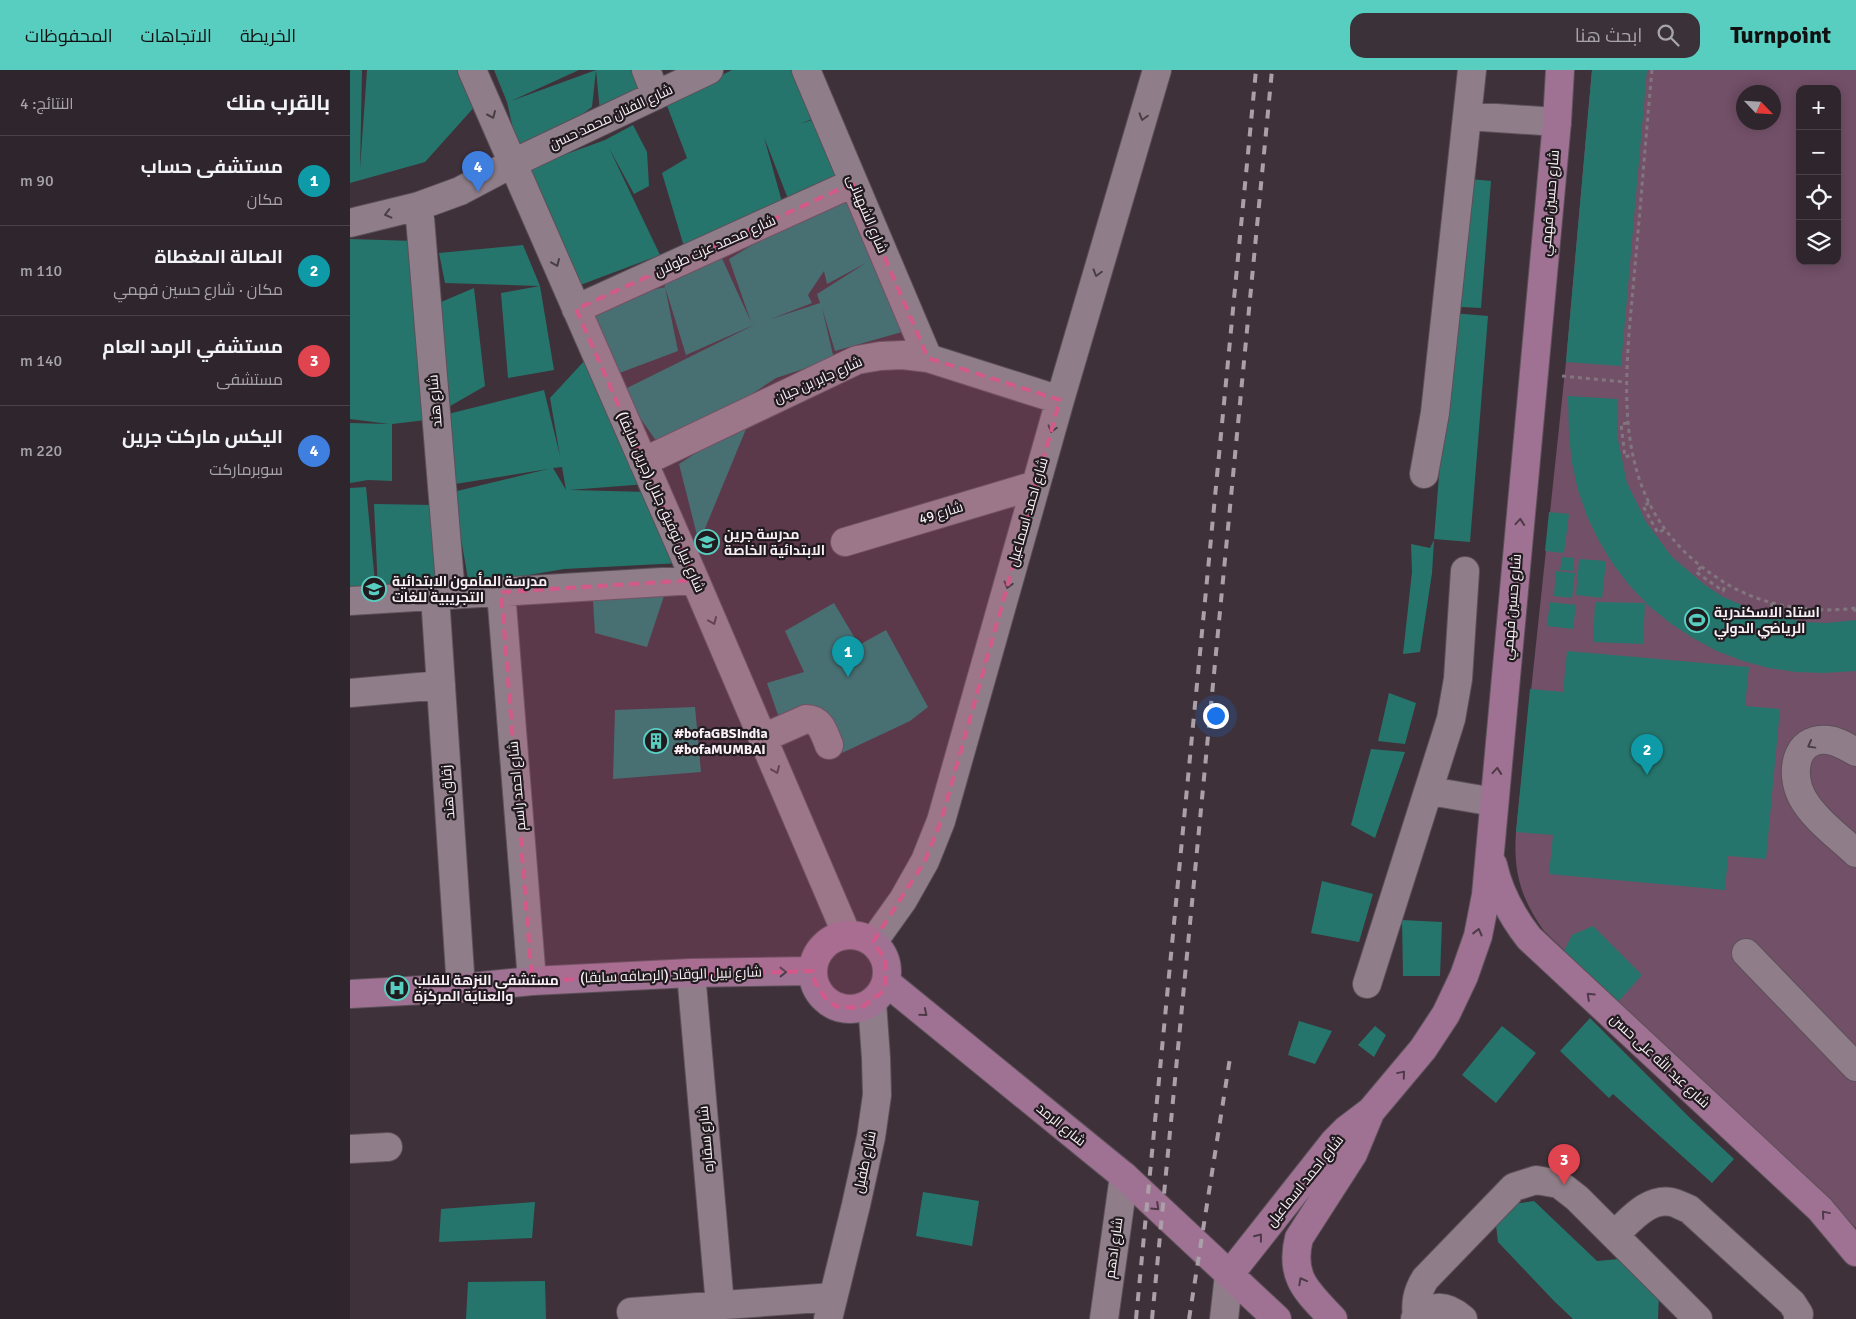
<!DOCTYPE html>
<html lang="ar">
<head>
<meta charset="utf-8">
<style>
	body { margin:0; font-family:Signika,Cairo,sans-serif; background:#3b3138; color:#f1f3f6; direction:rtl }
	.controls { position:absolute; right:15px; top:15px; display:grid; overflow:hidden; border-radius:10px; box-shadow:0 2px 12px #0003 }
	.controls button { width:45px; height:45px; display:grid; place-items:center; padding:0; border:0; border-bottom:1px solid #4a4248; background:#2f252c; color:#f1f3f6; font:25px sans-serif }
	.compass { position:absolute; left:1386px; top:15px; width:45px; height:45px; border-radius:50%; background:#2f252c; box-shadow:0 2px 12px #0003; rotate:115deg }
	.you { position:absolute; left:865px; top:645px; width:18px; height:18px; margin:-12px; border:4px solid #fff; border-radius:50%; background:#1a73e8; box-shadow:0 0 0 8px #1a73e833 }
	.badge { display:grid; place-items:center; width:32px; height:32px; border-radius:50%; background:#58cec0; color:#fff; font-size:16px; font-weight:700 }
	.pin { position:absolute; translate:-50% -41px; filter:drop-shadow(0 1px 2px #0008) }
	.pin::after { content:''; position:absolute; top:26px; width:18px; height:15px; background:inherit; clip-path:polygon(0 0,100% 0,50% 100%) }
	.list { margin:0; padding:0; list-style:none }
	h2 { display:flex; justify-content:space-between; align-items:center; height:65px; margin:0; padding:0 20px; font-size:21px }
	h2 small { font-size:16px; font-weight:400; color:#a7a5a9 }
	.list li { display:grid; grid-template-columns:32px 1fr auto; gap:15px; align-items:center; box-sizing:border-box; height:90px; padding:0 20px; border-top:1px solid #4a4248 }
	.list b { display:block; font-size:19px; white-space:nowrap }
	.list p { margin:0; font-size:16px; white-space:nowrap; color:#a7a5a9 }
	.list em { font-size:16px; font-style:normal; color:#a7a5a9 }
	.icon { flex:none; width:28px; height:28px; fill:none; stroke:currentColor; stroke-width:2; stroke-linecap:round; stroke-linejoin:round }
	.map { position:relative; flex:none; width:1506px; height:1249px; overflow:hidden; direction:ltr }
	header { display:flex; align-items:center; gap:30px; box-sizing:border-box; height:70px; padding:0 25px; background:#58cec0; color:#111 }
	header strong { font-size:24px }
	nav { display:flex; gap:28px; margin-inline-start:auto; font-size:18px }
	.search { width:350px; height:45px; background:#3b3138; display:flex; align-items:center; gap:12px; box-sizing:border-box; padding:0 18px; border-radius:15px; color:#a7a5a9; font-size:19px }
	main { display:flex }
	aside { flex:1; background:#2f252c }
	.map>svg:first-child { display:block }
	.green { fill:#725068; fill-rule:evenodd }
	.building { fill:#26756c; fill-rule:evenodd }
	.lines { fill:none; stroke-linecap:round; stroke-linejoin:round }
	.minor-casing { stroke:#5c5059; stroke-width:30 }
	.major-casing { stroke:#5c5059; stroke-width:30 }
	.path { stroke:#82767e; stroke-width:3; stroke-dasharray:4 4; stroke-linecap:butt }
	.minor { stroke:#8f7e89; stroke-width:28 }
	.major { stroke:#9f7293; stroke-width:28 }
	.rail { stroke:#aba0a7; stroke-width:4; stroke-dasharray:9 9; stroke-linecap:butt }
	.oneway { stroke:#483e44 }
	.oneway2 { stroke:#4d3948 }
	.marked { fill:#d2598a; fill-opacity:0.2; stroke:#d2598a; stroke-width:4; stroke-dasharray:10 6; stroke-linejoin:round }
	.labels { text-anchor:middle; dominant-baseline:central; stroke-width:4.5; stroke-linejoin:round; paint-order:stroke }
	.street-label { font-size:14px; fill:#f9f0f6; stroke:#211b1f }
	.poi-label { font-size:14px; font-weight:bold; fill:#f9f0f6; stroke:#211b1f; text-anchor:start }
</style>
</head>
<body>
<header>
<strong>Turnpoint</strong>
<div class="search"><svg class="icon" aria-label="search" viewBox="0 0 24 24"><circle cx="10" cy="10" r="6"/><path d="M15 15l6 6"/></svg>ابحث هنا</div>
<nav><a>الخريطة</a><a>الاتجاهات</a><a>المحفوظات</a></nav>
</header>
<main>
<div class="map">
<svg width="1506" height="1249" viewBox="0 0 1506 1249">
	<rect width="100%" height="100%" fill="#3f313a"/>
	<!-- green -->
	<path class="green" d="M1242,0H1506V1158L1194,861C1171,829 1163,802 1166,762L1216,292ZM1450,19H1487V191H1450ZM1394,22H1424V52H1394Z"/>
	<!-- building -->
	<path class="building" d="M0,0H12L10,99L17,0H112L127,34L75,92L0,113Z
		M144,0H229L161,31L246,0L242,37L170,90L157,32Z
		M246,0H292L303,18L251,52Z
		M382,0H452L465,48L449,54L475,46L503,113L440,134L414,67L432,132L335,180L312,103L337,88L316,33Z
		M1242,0H1297L1271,296L1216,292Z
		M283,55L297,82L299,116L284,124L259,78L310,185L225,217L178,98L255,70Z
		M1120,109L1141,111L1131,238L1111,237Z
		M508,122L552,262L485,281L472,238L484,289L426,308L314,382L271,321L406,254L336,285L315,217L328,281L256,308L233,236L315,217L313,210L370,184L401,252L379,189L432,157ZM516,193L467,224L470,233L421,249L462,233L458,225L474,201L477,214Z
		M0,169L65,171L76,350L42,354V411L18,410L0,413V353L39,354L0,349Z
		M173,175L190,216L95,213L89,183Z
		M190,216L204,300L158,308L151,223Z
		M124,218L135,316L95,339L77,238Z
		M1102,243L1138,246L1120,472L1084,469Z
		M237,288L297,414L219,420L300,422L331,493L214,499L119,515L103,422L198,399L99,415L86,347L194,320L210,386L200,328ZM212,397L216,420L203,398Z
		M1218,326L1267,329L1268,370L1277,413L1296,452L1322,487L1355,515L1373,527L1413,544L1455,552L1477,553L1506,550V601L1473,603L1446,602L1419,598L1393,591L1367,581L1343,568L1320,553L1299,536L1280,516L1263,494L1249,471L1237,446L1228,420L1222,393L1219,366Z
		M401,347L349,473L329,394Z
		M16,417L26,523L0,524V418Z
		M24,434L83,435L101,525L28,521Z
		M1199,442L1219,444L1214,483L1195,481Z
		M1084,470L1082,503L1070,582L1053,584L1062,502L1061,474L1080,478Z
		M1212,487L1224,488L1223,501L1210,500Z
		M1229,489L1256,491L1252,528L1226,525Z
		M1206,501L1225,503L1222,528L1204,526Z
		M315,523L297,577L245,563L243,531Z
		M1200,532L1226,535L1223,559L1197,556Z
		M1245,532L1295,533L1293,574L1243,572Z
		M484,533L509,575L536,560L578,637L560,651L492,683L479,662L443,641L428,645L417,613L454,602L435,561Z
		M1217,581L1399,597L1395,636L1430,639L1416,789L1378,786L1375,820L1199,804L1203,765L1166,762L1180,619L1213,622Z
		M1039,623L1066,633L1055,674L1028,671Z
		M345,637L351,702L263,709L265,640Z
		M1021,679L1055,682L1025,768L1001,755Z
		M972,811L1023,824L1009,872L961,863Z
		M1052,850L1092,852L1090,906H1053Z
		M1243,856L1292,905L1268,932L1214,881L1222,865Z
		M1240,948L1341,1049L1384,1089L1362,1113L1263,1024L1259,1028L1210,981Z
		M949,951L982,961L965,994L938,985Z
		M1025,956L1036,965L1024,987L1008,975Z
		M1152,956L1186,983L1146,1033L1112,1005Z
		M573,1122L629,1131L622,1176L566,1166Z
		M1184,1131L1247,1191L1269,1189L1309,1224L1308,1249H1223L1204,1231L1148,1172L1145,1147L1157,1135Z
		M185,1132L182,1168L89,1172L91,1139Z
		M195,1211L196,1249H116L118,1212Z"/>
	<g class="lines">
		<defs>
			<path id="minor" d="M122,0L345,510L497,865
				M296,0L306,25
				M456,0L578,288
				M1117,46L1207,52
				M69,136L101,525
				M0,153L69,136L110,121L163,93L359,0
				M226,239L503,113
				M293,392L507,290L530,286L553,285L578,288L710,330
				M1074,404L1085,343L1122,0
				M495,472L686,415
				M151,522L182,911
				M85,526L111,918
				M0,531L345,510
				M0,623L91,615
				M413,668L456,649C471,649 474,663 479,675
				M1506,682C1497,677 1488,671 1478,670C1444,666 1440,705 1452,727C1463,748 1489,767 1506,783
				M1080,721L1144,732
				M523,872L553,830L575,791L591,751L710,330L807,0
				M1396,883L1506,997
				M341,903L370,1235
				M1017,914L1101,649L1108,609L1115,501
				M0,1079L38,1077
				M1264,1165C1280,1151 1297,1128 1321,1132C1327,1133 1333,1137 1339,1139L1442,1233L1449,1244L1448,1249
				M281,1242L483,1227
				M1067,1248C1065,1233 1067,1222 1075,1209L1164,1117L1186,1110L1209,1114L1227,1128L1348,1249
				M478,1249L506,1135L521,1067L527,1025L526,988L522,932
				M754,1249L774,1106
				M874,1249L879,1205
				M1065,1249C1082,1234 1096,1234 1113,1249"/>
			<path id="major" d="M1143,795C1149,823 1162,846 1179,868L1470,1139L1506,1182
				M463 902a37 37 0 1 1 74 0a37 37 0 1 1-74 0Z
				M536,912L774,1106L927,1249
				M0,924L111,918L182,911L341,903L463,901
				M879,1205L984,1072L996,1060L1021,1041L1073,979L1096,944L1114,906L1128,866L1136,825L1207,52L1210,0
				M983,1249C958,1222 939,1208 949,1168L1003,1084L1020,1043"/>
		</defs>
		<!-- minor casing -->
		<use href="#minor" class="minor-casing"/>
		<!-- major casing -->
		<use href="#major" class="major-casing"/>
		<!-- path -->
		<path class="path" d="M1302,0C1296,65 1291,131 1285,196C1275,315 1253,436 1372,511C1411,536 1460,544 1506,538
			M1212,306L1275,312
			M1277,353L1271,354L1275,387L1282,385
			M1299,433L1293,436L1308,463L1315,459
			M1351,497L1346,502L1373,521L1376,514
			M1422,533L1420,541L1450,547L1451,539
			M1504,538L1506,545"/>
		<!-- minor -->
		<use href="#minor" class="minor"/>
		<!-- major -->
		<use href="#major" class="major"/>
		<!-- rail -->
		<path class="rail" d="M786,1249L906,0
			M802,1249L922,0
			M839,1249L880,988"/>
	</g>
	<!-- one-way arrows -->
	<defs><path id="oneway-chevron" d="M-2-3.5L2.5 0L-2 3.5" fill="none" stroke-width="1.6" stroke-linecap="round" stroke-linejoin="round" transform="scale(1.25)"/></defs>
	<g class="oneway">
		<use href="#oneway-chevron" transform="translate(142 45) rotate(66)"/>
		<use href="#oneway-chevron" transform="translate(793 47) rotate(106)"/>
		<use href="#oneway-chevron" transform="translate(38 144) rotate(166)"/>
		<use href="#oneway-chevron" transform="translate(206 193) rotate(67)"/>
		<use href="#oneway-chevron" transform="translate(747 203) rotate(106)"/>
		<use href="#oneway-chevron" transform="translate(702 359) rotate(106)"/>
		<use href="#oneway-chevron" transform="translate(658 515) rotate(106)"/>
		<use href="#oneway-chevron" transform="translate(363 551) rotate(67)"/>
		<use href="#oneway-chevron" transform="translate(1461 675) rotate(151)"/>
		<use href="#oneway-chevron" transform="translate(426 700) rotate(67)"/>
	</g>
	<g class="oneway2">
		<use href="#oneway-chevron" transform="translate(1170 452) rotate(-85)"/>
		<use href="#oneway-chevron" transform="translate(1147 701) rotate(-85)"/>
		<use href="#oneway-chevron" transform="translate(1128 862) rotate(-76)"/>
		<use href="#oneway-chevron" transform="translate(433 902) rotate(-1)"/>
		<use href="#oneway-chevron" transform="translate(1240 926) rotate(-137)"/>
		<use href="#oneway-chevron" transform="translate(574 943) rotate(39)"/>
		<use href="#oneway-chevron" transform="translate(1052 1004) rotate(-50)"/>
		<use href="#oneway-chevron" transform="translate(806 1137) rotate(43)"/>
		<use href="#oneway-chevron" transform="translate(1475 1144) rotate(-130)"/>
		<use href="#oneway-chevron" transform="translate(909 1167) rotate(-52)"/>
		<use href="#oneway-chevron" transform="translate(952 1211) rotate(-118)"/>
	</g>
	<!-- marked area -->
	<path class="marked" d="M503,113L578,288L710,330L591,751L575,791L523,872L536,890V912L531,923L511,938L488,937L478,932L465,913L463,901L182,911L151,522L345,510L226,239Z"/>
	<!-- icons -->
	<defs>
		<symbol id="school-ring" viewBox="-11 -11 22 22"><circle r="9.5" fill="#211b1f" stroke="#58cec0" stroke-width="1.5"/><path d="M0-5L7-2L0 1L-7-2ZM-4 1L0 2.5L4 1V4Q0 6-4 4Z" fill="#58cec0"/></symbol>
		<symbol id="stadium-ring" viewBox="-11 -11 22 22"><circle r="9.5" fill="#211b1f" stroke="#58cec0" stroke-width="1.5"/><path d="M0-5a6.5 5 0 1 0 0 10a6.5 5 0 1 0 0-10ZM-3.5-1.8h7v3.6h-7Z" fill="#58cec0"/></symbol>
		<symbol id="building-ring" viewBox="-11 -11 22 22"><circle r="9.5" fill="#211b1f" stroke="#58cec0" stroke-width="1.5"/><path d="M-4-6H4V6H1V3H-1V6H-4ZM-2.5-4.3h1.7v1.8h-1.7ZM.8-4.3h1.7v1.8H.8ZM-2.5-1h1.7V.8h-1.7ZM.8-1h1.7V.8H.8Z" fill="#58cec0"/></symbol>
		<symbol id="hospital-ring" viewBox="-11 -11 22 22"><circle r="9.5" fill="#211b1f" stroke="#58cec0" stroke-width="1.5"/><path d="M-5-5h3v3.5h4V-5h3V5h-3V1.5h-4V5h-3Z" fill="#58cec0"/></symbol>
	</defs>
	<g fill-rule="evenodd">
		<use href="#school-ring" x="343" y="458" width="28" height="28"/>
		<use href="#school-ring" x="10" y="505" width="28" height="28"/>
		<use href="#stadium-ring" x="1333" y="536" width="28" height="28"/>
		<use href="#building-ring" x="292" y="657" width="28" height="28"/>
		<use href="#hospital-ring" x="33" y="904" width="28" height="28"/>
	</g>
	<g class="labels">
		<!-- street labels -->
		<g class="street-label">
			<text transform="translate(261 47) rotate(-25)">شارع الفنان محمد حسن</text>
			<text transform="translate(1200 133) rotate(-85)">شارع حسين فهمي</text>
			<text transform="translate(517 144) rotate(67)">شارع الشهبانى</text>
			<text transform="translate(365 176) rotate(-24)">شارع محمد عزت طولان</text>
			<text transform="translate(468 310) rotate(-24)">شارع جابر بن حيان</text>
			<text transform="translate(85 331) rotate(-95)">شارع هند</text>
			<text transform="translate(311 432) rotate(66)">شارع نبيل توفيق جلال (جرين سابقا)</text>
			<text transform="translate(678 442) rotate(-74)">شارع احمد اسماعيل</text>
			<text transform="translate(591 443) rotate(-17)">شارع 49</text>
			<text transform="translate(1162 537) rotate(-85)">شارع حسين فهمي</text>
			<text transform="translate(167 716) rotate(-95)">شارع احمد راسم</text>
			<text transform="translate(98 722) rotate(-94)">زقاق هند</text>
			<text transform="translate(321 905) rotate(-2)">شارع نبيل الوقاد (الرصافه سابقا)</text>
			<text transform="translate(1310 991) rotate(43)">شارع عبد الله على حسن</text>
			<text transform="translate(711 1055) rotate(39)">شارع الرمد</text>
			<text transform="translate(356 1069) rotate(-95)">شارع سقاره</text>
			<text transform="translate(515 1092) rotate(-78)">شارع طفيل</text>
			<text transform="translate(955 1111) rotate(-51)">شارع احمد اسماعيل</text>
			<text transform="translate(764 1178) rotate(-82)">شارع ادهم</text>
		</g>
		<!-- poi labels -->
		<g class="poi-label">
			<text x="374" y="464">مدرسة جرين<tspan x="374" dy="16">الابتدائية الخاصة</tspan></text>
			<text x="42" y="511">مدرسة المأمون الابتدائية<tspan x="42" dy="16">التجريبية للغات</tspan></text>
			<text x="1364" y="542">استاد الاسكندرية<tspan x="1364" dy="16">الرياضي الدولي</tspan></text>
			<text x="324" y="663">#bofaGBSIndia<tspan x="324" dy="16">#bofaMUMBAI</tspan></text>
			<text x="64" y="910">مستشفى النزهة للقلب<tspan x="64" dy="16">والعناية المركزة</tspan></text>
		</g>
	</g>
</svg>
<div class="controls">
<button>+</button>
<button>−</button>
<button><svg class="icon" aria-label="locate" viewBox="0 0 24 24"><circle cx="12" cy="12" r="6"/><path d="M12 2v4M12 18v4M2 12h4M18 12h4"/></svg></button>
<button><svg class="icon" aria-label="layers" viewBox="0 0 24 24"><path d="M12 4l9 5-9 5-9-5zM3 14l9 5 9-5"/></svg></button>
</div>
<svg class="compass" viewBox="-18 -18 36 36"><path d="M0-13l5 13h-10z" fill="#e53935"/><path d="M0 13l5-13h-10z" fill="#a7a5a9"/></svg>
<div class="you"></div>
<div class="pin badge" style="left:498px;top:607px;background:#0f9aa8">1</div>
<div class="pin badge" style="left:1297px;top:705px;background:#0f9aa8">2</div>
<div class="pin badge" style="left:1214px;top:1115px;background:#e0444e">3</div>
<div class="pin badge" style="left:128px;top:122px;background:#3f7fe0">4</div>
</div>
<aside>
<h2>بالقرب منك<small>النتائج: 4</small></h2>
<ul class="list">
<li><span class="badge" style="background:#0f9aa8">1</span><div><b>مستشفى حساب</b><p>مكان</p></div><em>90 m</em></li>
<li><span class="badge" style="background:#0f9aa8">2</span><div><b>الصالة المغطاة</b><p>مكان · شارع حسين فهمي</p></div><em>110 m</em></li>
<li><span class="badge" style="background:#e0444e">3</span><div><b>مستشفي الرمد العام</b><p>مستشفى</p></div><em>140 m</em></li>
<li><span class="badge" style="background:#3f7fe0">4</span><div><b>اليكس ماركت جرين</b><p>سوبرماركت</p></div><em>220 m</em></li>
</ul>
</aside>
</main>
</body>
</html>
